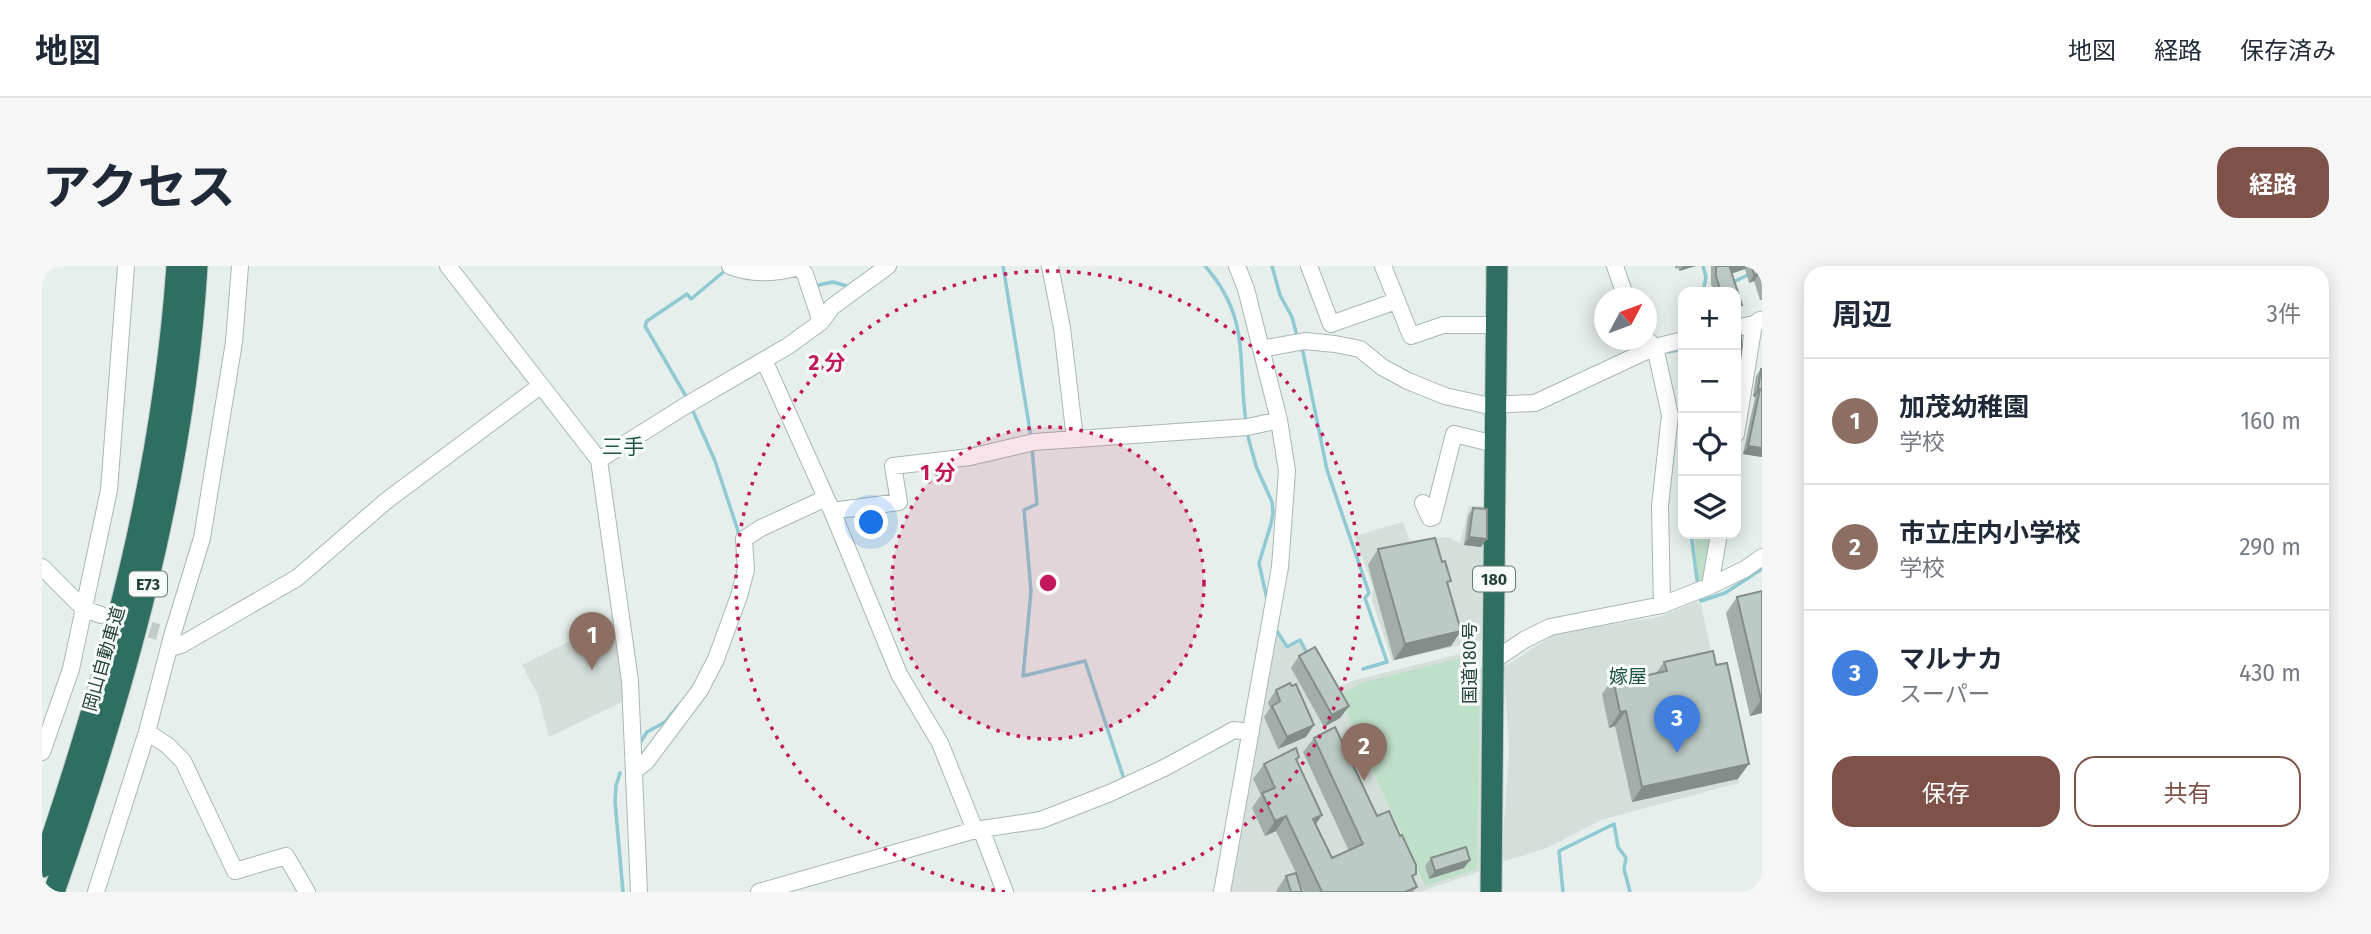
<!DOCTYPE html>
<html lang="ja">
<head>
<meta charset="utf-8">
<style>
	body { margin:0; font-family:"Fira Sans","Noto Sans JP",sans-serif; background:#f6f6f7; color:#1f2937 }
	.controls { position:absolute; right:21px; top:21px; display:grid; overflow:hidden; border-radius:14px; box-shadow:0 4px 18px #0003 }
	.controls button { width:63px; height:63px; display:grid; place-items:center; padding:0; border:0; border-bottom:2px solid #e0e1e3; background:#fff; color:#1f2937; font:35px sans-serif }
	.compass { position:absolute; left:1552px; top:21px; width:63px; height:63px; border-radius:50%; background:#fff; box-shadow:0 4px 18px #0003; rotate:49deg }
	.you { position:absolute; left:830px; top:257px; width:24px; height:24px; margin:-18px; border:5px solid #fff; border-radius:50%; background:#1a73e8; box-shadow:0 0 0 10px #1a73e833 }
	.badge { display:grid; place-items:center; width:46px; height:46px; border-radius:50%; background:#7f5249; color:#fff; font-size:23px; font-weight:700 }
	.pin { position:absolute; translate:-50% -58px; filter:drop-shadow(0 2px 4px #0008) }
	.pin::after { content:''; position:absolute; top:37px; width:24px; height:21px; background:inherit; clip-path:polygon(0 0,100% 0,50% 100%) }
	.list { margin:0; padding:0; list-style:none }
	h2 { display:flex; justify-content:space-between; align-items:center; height:91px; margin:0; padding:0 28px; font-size:30px }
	h2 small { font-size:23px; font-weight:400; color:#747a83 }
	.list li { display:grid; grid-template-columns:46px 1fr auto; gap:21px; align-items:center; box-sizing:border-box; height:126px; padding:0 28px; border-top:2px solid #e0e1e3 }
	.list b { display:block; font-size:26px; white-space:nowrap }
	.list p { margin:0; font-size:23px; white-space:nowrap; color:#747a83 }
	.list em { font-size:23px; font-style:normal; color:#747a83 }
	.actions { display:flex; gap:14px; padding:21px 28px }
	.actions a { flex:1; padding:16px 0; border:2px solid #7f5249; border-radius:21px; text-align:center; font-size:24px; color:#7f5249 }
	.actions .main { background:#7f5249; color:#fff }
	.icon { flex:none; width:38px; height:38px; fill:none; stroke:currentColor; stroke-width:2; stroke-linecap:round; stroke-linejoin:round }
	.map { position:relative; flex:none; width:1720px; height:626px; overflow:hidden; border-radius:21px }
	header { display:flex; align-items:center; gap:42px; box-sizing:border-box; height:98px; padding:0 35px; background:#fff; border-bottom:2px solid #e0e1e3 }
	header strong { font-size:33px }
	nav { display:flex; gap:38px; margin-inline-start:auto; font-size:24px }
	.intro { display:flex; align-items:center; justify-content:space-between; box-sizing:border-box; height:168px; padding:0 42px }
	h1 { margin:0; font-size:49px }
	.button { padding:18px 32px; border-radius:21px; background:#7f5249; color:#fff; font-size:24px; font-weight:700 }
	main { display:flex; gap:42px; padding:0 42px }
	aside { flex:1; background:#fff; border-radius:21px; box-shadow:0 4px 18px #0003 }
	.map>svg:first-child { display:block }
	.built { fill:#d4dfda }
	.green { fill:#bfe0c8 }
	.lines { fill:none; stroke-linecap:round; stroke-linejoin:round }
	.stream { stroke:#8ec9d4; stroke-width:3.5 }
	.street-tunnel { stroke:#bfccc8; stroke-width:16; stroke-dasharray:16 8; stroke-linecap:butt }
	.street-casing { stroke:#a8b8b2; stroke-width:18 }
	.highway-casing { stroke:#c2cac8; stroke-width:23 }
	.street { stroke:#fff; stroke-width:16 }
	.highway { stroke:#2f6f62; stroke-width:21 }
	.rail-casing { stroke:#5f7d75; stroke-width:6 }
	.rail { stroke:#f7fbf9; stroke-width:3.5; stroke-dasharray:10; stroke-linecap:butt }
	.wall { fill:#a1aea9 }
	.shaded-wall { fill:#838d89 }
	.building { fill:#bbcac4; stroke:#838d89; stroke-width:2 }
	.ring { fill:none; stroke:#c2185b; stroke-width:3.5; stroke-dasharray:3.5 7 }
	.labels { text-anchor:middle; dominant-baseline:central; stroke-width:6; stroke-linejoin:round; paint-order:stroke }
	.shield { fill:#f7fbf9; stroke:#637a73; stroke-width:2 }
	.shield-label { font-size:16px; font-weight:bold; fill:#24423a }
	.street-label { font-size:18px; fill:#24423a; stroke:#f7fbf9 }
	.neighbourhood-label { font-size:19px; fill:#1f5548; stroke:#f7fbf9 }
	.quarter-label { font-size:21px; fill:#1f5548; stroke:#f7fbf9 }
	.centre { fill:#c2185b; stroke:#f7fbf9; stroke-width:3.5 }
	.ring-label { font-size:21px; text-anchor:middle; font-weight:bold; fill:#c2185b; stroke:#f7fbf9; stroke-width:6; stroke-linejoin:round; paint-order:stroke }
</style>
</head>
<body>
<header>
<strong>地図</strong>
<nav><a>地図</a><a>経路</a><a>保存済み</a></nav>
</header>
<div class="intro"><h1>アクセス</h1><a class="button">経路</a></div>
<main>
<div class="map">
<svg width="1720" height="626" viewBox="0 0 1720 626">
	<rect width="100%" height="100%" fill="#e6efeb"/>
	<!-- built -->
	<path class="built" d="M1427,240H1446L1445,373L1350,395L1330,334L1331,322L1313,270L1361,256L1368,275L1405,271L1418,277Z
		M1654,336L1659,338L1697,517L1559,554L1505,582L1459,596L1467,487L1462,401L1514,367L1617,351Z
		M575,352L584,434L507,471L496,429L480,399Z
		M1231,361L1244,384L1260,376L1283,421L1288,425L1313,414L1426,386L1424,400L1442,403L1439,605L1377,626H1186Z"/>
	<!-- green -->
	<path class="green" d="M1652,268H1672L1665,310L1656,317Z
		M1423,391V403L1438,407L1435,603L1383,620L1297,429L1322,416Z"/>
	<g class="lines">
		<!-- stream -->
		<path class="stream" d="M961,0L989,171
			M1163,0C1209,52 1195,93 1204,156
			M1230,0L1238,29L1250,51L1255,70
			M1661,0L1664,11L1661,26
			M1691,16L1706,9
			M772,20L791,16L808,21
			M1257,81L1261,86L1285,204L1327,327L1323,332L1345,396L1321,403
			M1626,86L1641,83
			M645,132L603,60L605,55L645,28L649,33L685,3
			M650,143L673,195L696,265V272
			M1205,167L1214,200L1230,236L1231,247L1229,258L1217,297L1225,333
			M990,182L995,238L982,244L989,325L981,410L1043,395L1083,516
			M1649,268L1656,321
			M1657,329L1659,335L1683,327L1720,303
			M1235,365L1245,381L1258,374L1266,389
			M598,477L605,466L623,456L636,440
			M578,507L574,520L573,535L581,626
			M1521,626L1517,585L1572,558L1576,581L1584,592L1582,603L1588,626"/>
		<!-- street-tunnel -->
		<path class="street-tunnel" d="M85,357L116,366"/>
		<defs>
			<path id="street" d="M406,0L557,194L588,415L597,626
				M688,0C709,9 735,7 757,1L763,8L779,56
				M1008,0L1020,62L1033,173
				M1267,0L1289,58L1354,35
				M1341,0L1369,70L1401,59H1454
				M1573,0L1584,32
				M1694,62L1712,58L1718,54
				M1219,83L1263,75L1293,78L1318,83L1340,101L1366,115L1403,130L1443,139L1493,137L1613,81L1604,73
				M722,94L790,245L857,408L898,477L933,564
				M1694,168L1712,58
				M557,194L643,140L746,80L779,56L790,41L846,0
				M1381,237L1388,252L1391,251L1412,168L1453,178
				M790,245L857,236L851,200L928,191L992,176L1206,161L1237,154
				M0,301L42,343L59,349
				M1668,320L1677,268
				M1620,339L1618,240L1628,149L1613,81L1641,74
				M128,382L139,379L255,312L344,235L498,120
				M1451,395L1482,374L1508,361L1620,339L1668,320L1703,303L1720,291
				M105,466L125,479L141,495L193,605L244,590L265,626
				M0,486L29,403L67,224L84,0
				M593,504L604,496L658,424L674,393L697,330L704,304L702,273L719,262L784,232
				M939,563L963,626
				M54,626L105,466L130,370L160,272L192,76L198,0
				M717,626L933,564L999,554L1068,527L1122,502L1192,464L1209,466
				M1180,626L1238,301L1245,205L1237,154L1204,23L1195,0"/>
			<path id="highway" d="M0,601C68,401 120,212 135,0
				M12,626C83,423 142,216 155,0
				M1449,626L1455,0"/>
		</defs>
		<!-- street casing -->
		<use href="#street" class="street-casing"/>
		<!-- highway casing -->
		<use href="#highway" class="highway-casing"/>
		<!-- street -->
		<use href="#street" class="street"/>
		<!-- highway -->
		<use href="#highway" class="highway"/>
		<defs>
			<path id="rail" d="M1720,626V624"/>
		</defs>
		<!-- rail casing -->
		<use href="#rail" class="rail-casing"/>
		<!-- rail -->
		<use href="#rail" class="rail"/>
	</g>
	<!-- wall -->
	<path class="wall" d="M1633,0H1654L1637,5L1636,2L1633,3Z
		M1669,0H1720V34H1718L1712,15L1707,17L1703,3L1690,7L1700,39L1694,46V26H1672L1669,18Z
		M1641,32V54L1637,38Z
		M1719,103L1720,191L1701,188L1713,131L1711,130L1714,110Z
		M1431,242L1439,281L1422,279L1426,250Z
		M1336,283L1406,319L1409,380L1352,394L1326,299Z
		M1720,325V447L1708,450L1684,347L1695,331Z
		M1257,390L1307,440L1298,452L1282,461L1249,402Z
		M1622,396L1696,513L1590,536L1573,460L1567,462L1560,428L1571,413L1592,412L1614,407Z
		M1234,424L1264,471L1236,483L1222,451L1228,442L1226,436Z
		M1272,472L1335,550L1371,612L1375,621L1371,626H1262L1256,613L1260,626H1235L1234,625L1244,610L1254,607L1234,565L1223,570L1210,542L1219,529L1211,513L1222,498L1257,491L1255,495L1274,558L1290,592L1307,585L1261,486Z
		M1389,592L1422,602L1387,613L1383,600Z"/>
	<!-- shaded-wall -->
	<path class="shaded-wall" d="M1641,0H1654L1637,5Z
		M1695,0H1705L1703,3L1683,10L1688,2Z
		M1718,7L1712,15L1707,17L1712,9Z
		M1700,39L1694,46V40Z
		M1716,123H1718L1713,131L1711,130Z
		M1706,180L1720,182V191L1701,188Z
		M1427,271L1445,273L1439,281L1422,279Z
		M1419,365L1409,380L1352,394L1363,378Z
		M1719,434H1720V447L1708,450Z
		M1307,440L1298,452L1282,461L1290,449Z
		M1584,445L1573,460L1567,462L1578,446Z
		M1272,459L1264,471L1236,483L1245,471Z
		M1707,498L1696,513L1590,536L1600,521Z
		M1280,549L1270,564L1271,553Z
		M1244,550L1234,565L1223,570L1233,555Z
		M1428,594L1422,602L1387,613L1393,605Z"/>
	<!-- building -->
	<path class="building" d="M1674,0H1695L1688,2L1700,39L1694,40V26H1679L1674,10Z
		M1710,0H1720V15L1718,7L1712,9Z
		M1694,64L1698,65L1700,79L1694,126Z
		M1719,103H1720V182L1706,180L1718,123H1716Z
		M1431,242L1445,243V273L1427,271Z
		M1393,272L1400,296L1403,295L1409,315L1405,316L1419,365L1363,378L1336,283Z
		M1720,325V434H1719L1695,331Z
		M1273,381L1307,440L1290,449L1257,390Z
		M1671,385L1674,399L1685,397L1707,498L1600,521L1584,445L1578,446L1571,413L1591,408L1592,412L1625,405L1622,396Z
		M1248,417L1250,420L1254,418L1272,459L1245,471L1230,440L1238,435L1234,424Z
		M1293,461L1335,550L1347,545L1358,570L1360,569L1374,599V608L1370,610L1375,621L1363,626H1280L1244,550L1233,555L1220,527L1233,522L1222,498L1254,482L1257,491L1254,493L1280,549L1271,553L1290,592L1321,578L1272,472Z
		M1424,581L1428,594L1393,605L1389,592Z
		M1254,607L1260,626H1249L1244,610Z"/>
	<!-- distance rings -->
	<circle cx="1006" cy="317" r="156" fill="#c2185b" fill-opacity=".12"/>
	<g class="ring">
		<circle cx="1006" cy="317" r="156"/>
		<path d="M963 626A312 312 0 1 1 1049 626"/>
	</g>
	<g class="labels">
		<!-- shield labels -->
		<g class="shield">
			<rect x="1431" y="300.5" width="42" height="25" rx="5"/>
			<rect x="87" y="305.5" width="38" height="25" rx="5"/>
		</g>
		<g class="shield-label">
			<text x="1452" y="313">180</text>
			<text x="106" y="318">E73</text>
		</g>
		<!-- street labels -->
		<g class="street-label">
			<text transform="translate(62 393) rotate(-74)">岡山自動車道</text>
			<text transform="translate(1428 397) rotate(-90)">国道180号</text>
		</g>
		<!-- neighbourhood labels -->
		<g class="neighbourhood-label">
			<text x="1586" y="410">嫁屋</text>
		</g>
		<!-- quarter labels -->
		<g class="quarter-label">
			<text x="581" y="181">三手</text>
		</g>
	</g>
	<circle cx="1006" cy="317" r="10" class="centre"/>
	<g class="ring-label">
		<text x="785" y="104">2 分</text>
		<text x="896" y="214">1 分</text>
	</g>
</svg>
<div class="controls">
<button>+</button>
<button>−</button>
<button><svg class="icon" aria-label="locate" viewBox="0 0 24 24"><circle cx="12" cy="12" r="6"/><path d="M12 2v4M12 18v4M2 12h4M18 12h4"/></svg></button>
<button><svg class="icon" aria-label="layers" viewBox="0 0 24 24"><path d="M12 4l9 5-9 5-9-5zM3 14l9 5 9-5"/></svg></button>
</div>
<svg class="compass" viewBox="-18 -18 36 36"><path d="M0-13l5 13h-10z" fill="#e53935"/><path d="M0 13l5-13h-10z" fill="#747a83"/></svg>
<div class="you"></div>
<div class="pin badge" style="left:550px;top:404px;background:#8d6e63">1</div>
<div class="pin badge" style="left:1322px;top:515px;background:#8d6e63">2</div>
<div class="pin badge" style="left:1635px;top:487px;background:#3f7fe0">3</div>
</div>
<aside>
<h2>周辺<small>3件</small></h2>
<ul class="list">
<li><span class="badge" style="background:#8d6e63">1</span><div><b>加茂幼稚園</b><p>学校</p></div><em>160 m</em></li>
<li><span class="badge" style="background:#8d6e63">2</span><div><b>市立庄内小学校</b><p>学校</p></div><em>290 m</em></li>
<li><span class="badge" style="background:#3f7fe0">3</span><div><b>マルナカ</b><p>スーパー</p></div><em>430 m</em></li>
</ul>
<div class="actions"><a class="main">保存</a><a>共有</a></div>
</aside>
</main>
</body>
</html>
